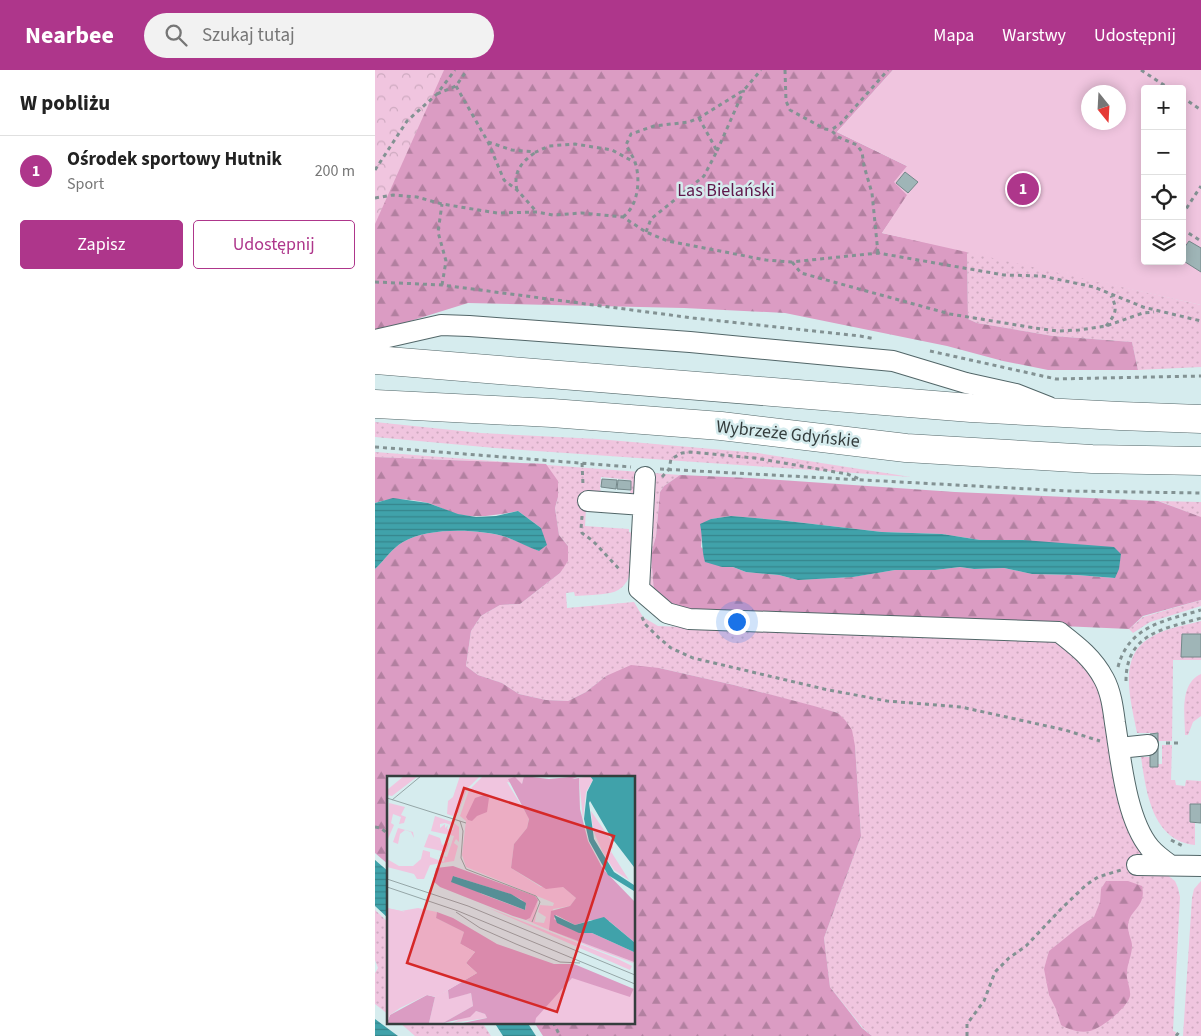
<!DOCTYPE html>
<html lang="pl">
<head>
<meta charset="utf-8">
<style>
	body { margin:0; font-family:"Source Sans 3",sans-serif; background:#f2f2f2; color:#222 }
	.controls { position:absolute; right:15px; top:15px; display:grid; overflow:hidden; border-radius:5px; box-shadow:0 2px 12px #0003 }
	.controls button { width:45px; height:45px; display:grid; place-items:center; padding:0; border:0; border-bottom:1px solid #e0e0e0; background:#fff; color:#222; font:25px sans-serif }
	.compass { position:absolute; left:706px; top:15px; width:45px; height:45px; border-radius:50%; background:#fff; box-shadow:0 2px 12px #0003; rotate:162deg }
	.you { position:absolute; left:361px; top:551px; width:18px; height:18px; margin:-12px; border:4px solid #fff; border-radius:50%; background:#1a73e8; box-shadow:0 0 0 8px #1a73e833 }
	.badge { display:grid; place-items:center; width:32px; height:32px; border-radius:50%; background:#ae368b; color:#fff; font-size:16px; font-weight:700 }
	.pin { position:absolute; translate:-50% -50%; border:2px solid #fff; box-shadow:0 1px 5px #0006 }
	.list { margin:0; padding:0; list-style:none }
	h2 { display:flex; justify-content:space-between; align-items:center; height:65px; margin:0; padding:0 20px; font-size:21px }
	h2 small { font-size:16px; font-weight:400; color:#767676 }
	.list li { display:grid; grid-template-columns:32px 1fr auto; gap:15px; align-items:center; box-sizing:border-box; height:70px; padding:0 20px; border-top:1px solid #e0e0e0 }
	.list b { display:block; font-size:19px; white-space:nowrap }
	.list p { margin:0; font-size:16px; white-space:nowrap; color:#767676 }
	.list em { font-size:16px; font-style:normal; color:#767676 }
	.actions { display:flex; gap:10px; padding:15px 20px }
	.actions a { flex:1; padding:11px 0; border:1px solid #ae368b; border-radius:5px; text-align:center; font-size:18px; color:#ae368b }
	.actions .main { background:#ae368b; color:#fff }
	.icon { flex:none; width:28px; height:28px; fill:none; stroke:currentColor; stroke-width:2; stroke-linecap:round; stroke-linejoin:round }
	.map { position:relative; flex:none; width:826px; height:966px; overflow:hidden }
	header { display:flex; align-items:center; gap:30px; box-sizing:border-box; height:70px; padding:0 25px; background:#ae368b; color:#fff }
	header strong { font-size:24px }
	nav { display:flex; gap:28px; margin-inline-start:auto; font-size:18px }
	.search { width:350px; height:45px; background:#f2f2f2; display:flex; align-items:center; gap:12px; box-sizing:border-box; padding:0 18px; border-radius:28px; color:#767676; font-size:19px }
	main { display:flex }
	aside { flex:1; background:#fff }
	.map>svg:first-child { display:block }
	.grass { fill:url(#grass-dots) }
	.forest { fill:url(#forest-firs); fill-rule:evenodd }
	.park { fill:url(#park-crowns) }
	.pitch { fill:#f0c5df; fill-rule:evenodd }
	.water { fill:url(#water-rules) }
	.building { fill:#9fb5b7; stroke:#74888a }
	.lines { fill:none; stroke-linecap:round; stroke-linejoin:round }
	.minor-casing { stroke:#526668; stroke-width:22 }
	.highway-casing { stroke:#526668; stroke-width:29 }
	.path { stroke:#839293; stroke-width:3; stroke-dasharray:4 4; stroke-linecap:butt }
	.minor { stroke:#fff; stroke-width:20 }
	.highway { stroke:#fff; stroke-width:28 }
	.labels { text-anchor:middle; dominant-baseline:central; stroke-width:5; stroke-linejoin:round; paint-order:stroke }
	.park-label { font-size:18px; fill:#5f174b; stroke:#d6ecee }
	.street-label { font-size:18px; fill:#343d3d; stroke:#d6ecee }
	.inset-road { fill:none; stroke:#95a6a7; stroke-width:1 }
	.view { fill:#d62828; fill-opacity:0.15; stroke:#d62828; stroke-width:2.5 }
	.inset-edge { fill:none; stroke:#343d3d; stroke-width:2.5 }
</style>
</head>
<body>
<header>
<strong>Nearbee</strong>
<div class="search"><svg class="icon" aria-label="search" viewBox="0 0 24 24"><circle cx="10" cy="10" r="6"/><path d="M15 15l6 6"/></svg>Szukaj tutaj</div>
<nav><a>Mapa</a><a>Warstwy</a><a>Udostępnij</a></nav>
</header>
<main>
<aside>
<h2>W pobliżu<small></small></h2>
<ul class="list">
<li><span class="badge">1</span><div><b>Ośrodek sportowy Hutnik</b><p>Sport</p></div><em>200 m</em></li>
</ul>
<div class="actions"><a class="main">Zapisz</a><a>Udostępnij</a></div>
</aside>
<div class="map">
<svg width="826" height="966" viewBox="0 0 826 966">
	<defs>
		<pattern id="grass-dots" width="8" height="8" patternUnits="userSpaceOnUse" patternTransform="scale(1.25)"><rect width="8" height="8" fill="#f0c5df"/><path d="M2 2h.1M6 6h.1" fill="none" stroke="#ceaac0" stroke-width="1.8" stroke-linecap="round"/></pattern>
		<pattern id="forest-firs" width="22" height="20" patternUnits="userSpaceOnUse" patternTransform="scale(1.25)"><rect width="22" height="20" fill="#db9cc3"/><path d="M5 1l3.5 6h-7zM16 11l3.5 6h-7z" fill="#b280a0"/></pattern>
		<pattern id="park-crowns" width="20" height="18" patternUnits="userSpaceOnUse" patternTransform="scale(1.25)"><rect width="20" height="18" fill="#f0c5df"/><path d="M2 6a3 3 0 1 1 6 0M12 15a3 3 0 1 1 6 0" fill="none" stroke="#ceaac0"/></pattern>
		<pattern id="water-rules" width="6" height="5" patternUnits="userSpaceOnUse" patternTransform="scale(1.25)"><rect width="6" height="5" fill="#40a2aa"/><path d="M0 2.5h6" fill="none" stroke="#36858c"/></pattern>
	</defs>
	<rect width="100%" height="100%" fill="#d6ecee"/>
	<!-- grass -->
	<path class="grass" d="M592,181L826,235V297L763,300L757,272L678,266L602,253L593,249Z
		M0,352L106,363L223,369L383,383L536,407L120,378L0,367Z
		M0,382L305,405L289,416L285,422L281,466L276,484L279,523L274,515L260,423L255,425L256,410L226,407L225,418L226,422L212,421L210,456L254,459V462L258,463C257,483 262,518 235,523C224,525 211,525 200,526L199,522L191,523L192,538L259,532L268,547L283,556L681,572L690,576L723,610L747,730L769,787L800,811L803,818L805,827L798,961L801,962L800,966H497L488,958L455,917L449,868L486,766L480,676L463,643L359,615L284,598L231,606L211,622L193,631L171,630L144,624L127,613L103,605L91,596L96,561L106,546L125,535L145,534L185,503L193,476L184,465L180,438L183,427L171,394L0,387Z
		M784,431L826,432V447H825Z
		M826,530V536L775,552L758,563L754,559L768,547Z
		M826,551V564L807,565V587H826V590H798L797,671H783V663H762C756,630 741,585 778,566C792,558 811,555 826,551Z
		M826,604V646L818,652L813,665H810C810,645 804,614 826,604Z
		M787,675H797L796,710H800L801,715L810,716L811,710L826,711V734H815V752L820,753V775C777,771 771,721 766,687H775V697H783V694H787Z
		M826,811V966H808L817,828L819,819Z
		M0,840L14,853V945L0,934V903L3,898L0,890Z
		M24,952H107L116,966H40Z"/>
	<!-- forest -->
	<path class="forest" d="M0,0H518L462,62L532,96L533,125L507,163L592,181L593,249L602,253L678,266L757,272L763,300H673L628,291L572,276L410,243L309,238L93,233L0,262Z
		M0,387L171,394L183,411V427L180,438L184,465L193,476V491L185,503L145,534L125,535L106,546L96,561L91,596L103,605L127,613L144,624L171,630L193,631L211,622L231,606L256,595L284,598L359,615L439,636L463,643L470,650L477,660L480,676L486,766L449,868L455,917L487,958L497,966H168L159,952H259V707H14V795L0,783V499C10,490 16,479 28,472C54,457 103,459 131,467C142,471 153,476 164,481L166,458L143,441C123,445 106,448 86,445C74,443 64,436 53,433C36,429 16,427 0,433Z
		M305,405L375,408L580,422L783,431L826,447V530L768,546L754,559L297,539L279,523L276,484L281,466L285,422L289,416ZM356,446L403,450L507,462L567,464L605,470H648L740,508L702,505L657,504L629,498L599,499L585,497L560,500H520L477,507L423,510L404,505L371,502L358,497H347L326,477L327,466L336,449Z
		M731,811H753L767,816C772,838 753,839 753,857C753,864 757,870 757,876C757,885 752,894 752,903C751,910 756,918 755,926C753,937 727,958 715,961C705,963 694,960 686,955L681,939L674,925L669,899L674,881L704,857L719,847L725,832L726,819Z"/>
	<!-- park -->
	<path class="park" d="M0,0H69L0,154Z"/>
	<!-- pitch -->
	<path class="pitch" d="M518,0H826V235L507,163L532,125L519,112L532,96L462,62ZM770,19H807V191H770ZM714,22H744V52H714Z"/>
	<!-- water -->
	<path class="water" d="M18,428L53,433L83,444L101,447L121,446L143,441L166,458L172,475L164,481C153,477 142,471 131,467C104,459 54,457 28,472C16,479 10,490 0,499V433Z
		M356,446L403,450L507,462L567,464L605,470H648L739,477L746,484L744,499L740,508L702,505L657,504L629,498L599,499L585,497L560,500H520L478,507L423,510L404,505L371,502L358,497H347L330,492C326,477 328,469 325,454L336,449Z
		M0,790L14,802V849L0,836Z
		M0,949L23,966H0Z
		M119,952H152L161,966H128Z"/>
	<!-- building -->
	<path class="building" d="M530,102L543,112L533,123L521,113Z
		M814,171L826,178V202L807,190V181Z
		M227,409L242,410L241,419L226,417Z
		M243,410L256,411V420L242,419Z
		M807,564H826V587H806Z
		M783,663V697H775V664Z
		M815,734H826V753L815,752Z"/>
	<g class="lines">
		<defs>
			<path id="minor" d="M0,270L66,255L94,256L315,272L518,291L591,313L641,324L674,337
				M270,407L264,519L292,543L314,549L684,562C702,576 718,588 729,609C736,622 738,638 740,653C746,690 751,749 775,778C781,785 788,790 795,795
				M213,431L268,435
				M744,678L773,675
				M762,795L826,796"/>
			<path id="highway" d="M0,290L596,338L745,346L826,349
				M0,334L177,343L346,356L531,378L717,389L826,391"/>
		</defs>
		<!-- minor casing -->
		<use href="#minor" class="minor-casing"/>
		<!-- highway casing -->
		<use href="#highway" class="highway-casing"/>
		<!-- path -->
		<path class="path" d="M410,0L411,31L415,40L450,59L456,60
			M766,0L795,19
			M81,16L113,72L129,110L142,120L162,142
			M62,24L81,16L92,0
			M807,27L826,40
			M113,72L137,80L161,82L174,76L200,74L237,80L259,92
			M342,81L369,20
			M0,100L32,51L62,24L80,0
			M142,120C138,102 146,92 161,82
			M0,128L18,125L42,127L67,134L122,143L162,142L178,145L207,143L248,147L271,162L293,171L391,190L416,192L503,183L629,205L667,206L719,217L768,237L826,251
			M807,145L826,116
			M248,147C263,136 266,110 260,92C258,86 254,81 251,75L256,64L279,56L314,52L324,48L369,20L386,0
			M807,159L826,171
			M271,162L276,149L329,106L342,81L324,48
			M503,183L497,123L489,96L487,82L482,75L463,67L456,60L465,54L513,0
			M417,192L426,203L575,244L660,258L683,261L704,260L731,256L768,243L779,242
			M0,212L67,215L318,248L485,266L500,269
			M67,215L71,191L63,162L67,134
			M731,256C741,244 743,239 736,226
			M555,281L681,309L826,306
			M0,377L256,397
			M207,393L208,415
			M285,399L692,421L826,423
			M287,407L294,399L296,389L307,383L315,382L380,388L472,404L487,410
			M207,446L206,459L207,463L218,471L246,501
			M267,547L270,554L283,567L296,578L318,588L449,619L512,631L586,637L690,660L725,671
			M743,597C754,555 790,551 826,540
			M751,611C751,563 789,559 826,548
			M791,673H803
			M0,757L6,758L14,765
			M796,770L810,777
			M178,952L185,966
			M592,966V954L609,931L620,902L634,888L651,876L686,839L711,815L723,807L746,800
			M801,966L804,962"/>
		<!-- minor -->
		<use href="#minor" class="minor"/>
		<!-- highway -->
		<use href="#highway" class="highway"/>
	</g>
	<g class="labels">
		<!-- park labels -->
		<g class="park-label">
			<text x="351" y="120">Las Bielański</text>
		</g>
		<!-- street labels -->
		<g class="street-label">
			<text transform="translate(413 364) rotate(6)">Wybrzeże Gdyńskie</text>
		</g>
	</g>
	<!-- overview -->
	<g transform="translate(12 706)">
		<rect width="248" height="248" fill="#d6ecee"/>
		<path d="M17,0H31L5,20L0,19V14ZM73,0H93L80,13L71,37L66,40L60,38L61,25L66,21ZM137,0L135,8L120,6L142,42L140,52L127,68L124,92L154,111H176L189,122L183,130L166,133L163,154L247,186L246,187L203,171L162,154L139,144L142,143L151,124L148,146L157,147L159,141L151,136L153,129L166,130L167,127L79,91L75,79L79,45L73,40L82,14L96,0ZM203,0L206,4L199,16L196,44L192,2ZM2,27L18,31L14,39L19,41L17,47L12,48L14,41L6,38L4,47L7,49L0,65ZM204,35L226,67V72L223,74L242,104L227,94L215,75L206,54ZM48,40L65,46L64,49L58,47L53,48V52L58,48V52L61,49L60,53L66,54L67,47L72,51V66L69,63L67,67L71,70L67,85L43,89L37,103H30L27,98L0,91V83L12,90H26L34,83L36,74L43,76V81L57,86L58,82L51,79L60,81L67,60L44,55ZM11,52L26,56L27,62L24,56L18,54L13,58L11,68L6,66ZM42,58L53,62L55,69L62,67L59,76L37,71ZM97,130L231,183L245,190L243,194ZM0,132L14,135L31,132L50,136L49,142L77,156L73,168L16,135L0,149ZM61,214L62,222L84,217L86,230L56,247H42L48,221ZM89,235L98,238L100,242L65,247Z" fill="#f0c5df"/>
		<path d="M137,0L162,3L193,0L185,3L192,2L193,33L201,65L216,93L247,125V166L222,145L204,144L188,149L169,139L167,143L186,154L205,157L247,176V186L162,154L164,135L183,130L189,122L176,111L159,113L124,92L127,68L140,52L142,43L121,3L128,1L135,8ZM97,19L102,22L100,36L90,40L85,45L81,44L79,41L88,22ZM66,90L148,120L151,124L143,142L139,144L126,140L53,111L46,105L49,92ZM66,100L123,118L135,124L139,130L138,134L95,118ZM50,136L66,142L110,168L167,188H187L247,213V247H76L100,242L98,238L89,235L83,241L56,247L86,230L84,217L62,223L61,214L90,197L79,187L88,176L73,168L77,156L49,142ZM40,219L48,221L42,247H0L3,239Z" fill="#db9cc3" fill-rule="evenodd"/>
		<path d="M185,202L243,221L247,212V247H148L149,242Z" fill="#f0c5df"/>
		<path d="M0,132L19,136L88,176L79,187L90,197L49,221L40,219L13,232L3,239L0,247Z" fill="#f0c5df"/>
		<path d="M203,0H247V91L224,61L203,25L202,27L207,63L227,96L247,109V115L221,99L202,65L197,43L200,16L206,4ZM66,100L124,118L139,127L138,134L64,106ZM167,139L188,149L217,141L247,166V176L205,157H192L170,147Z" fill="#40a2aa"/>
		<path class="inset-road" d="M0,22L79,47M5,24L34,0M73,45L76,55L74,82L79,93L149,120L153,126L145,146M0,103L81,130L248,199M0,111L71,135L248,208M69,136L93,152L129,168L173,186L193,187"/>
		<path class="view" d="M77,12L227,60L170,236L20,187Z"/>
		<rect width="248" height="248" class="inset-edge"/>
	</g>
</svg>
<div class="controls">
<button>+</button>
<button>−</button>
<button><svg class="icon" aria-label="locate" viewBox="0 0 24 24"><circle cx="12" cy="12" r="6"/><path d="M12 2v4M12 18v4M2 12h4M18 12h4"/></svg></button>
<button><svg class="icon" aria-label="layers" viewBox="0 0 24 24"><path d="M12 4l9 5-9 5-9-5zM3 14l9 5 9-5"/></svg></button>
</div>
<svg class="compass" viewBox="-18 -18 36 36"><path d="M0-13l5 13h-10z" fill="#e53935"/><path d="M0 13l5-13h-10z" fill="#767676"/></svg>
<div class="you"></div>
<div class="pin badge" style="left:648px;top:119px">1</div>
</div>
</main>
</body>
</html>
